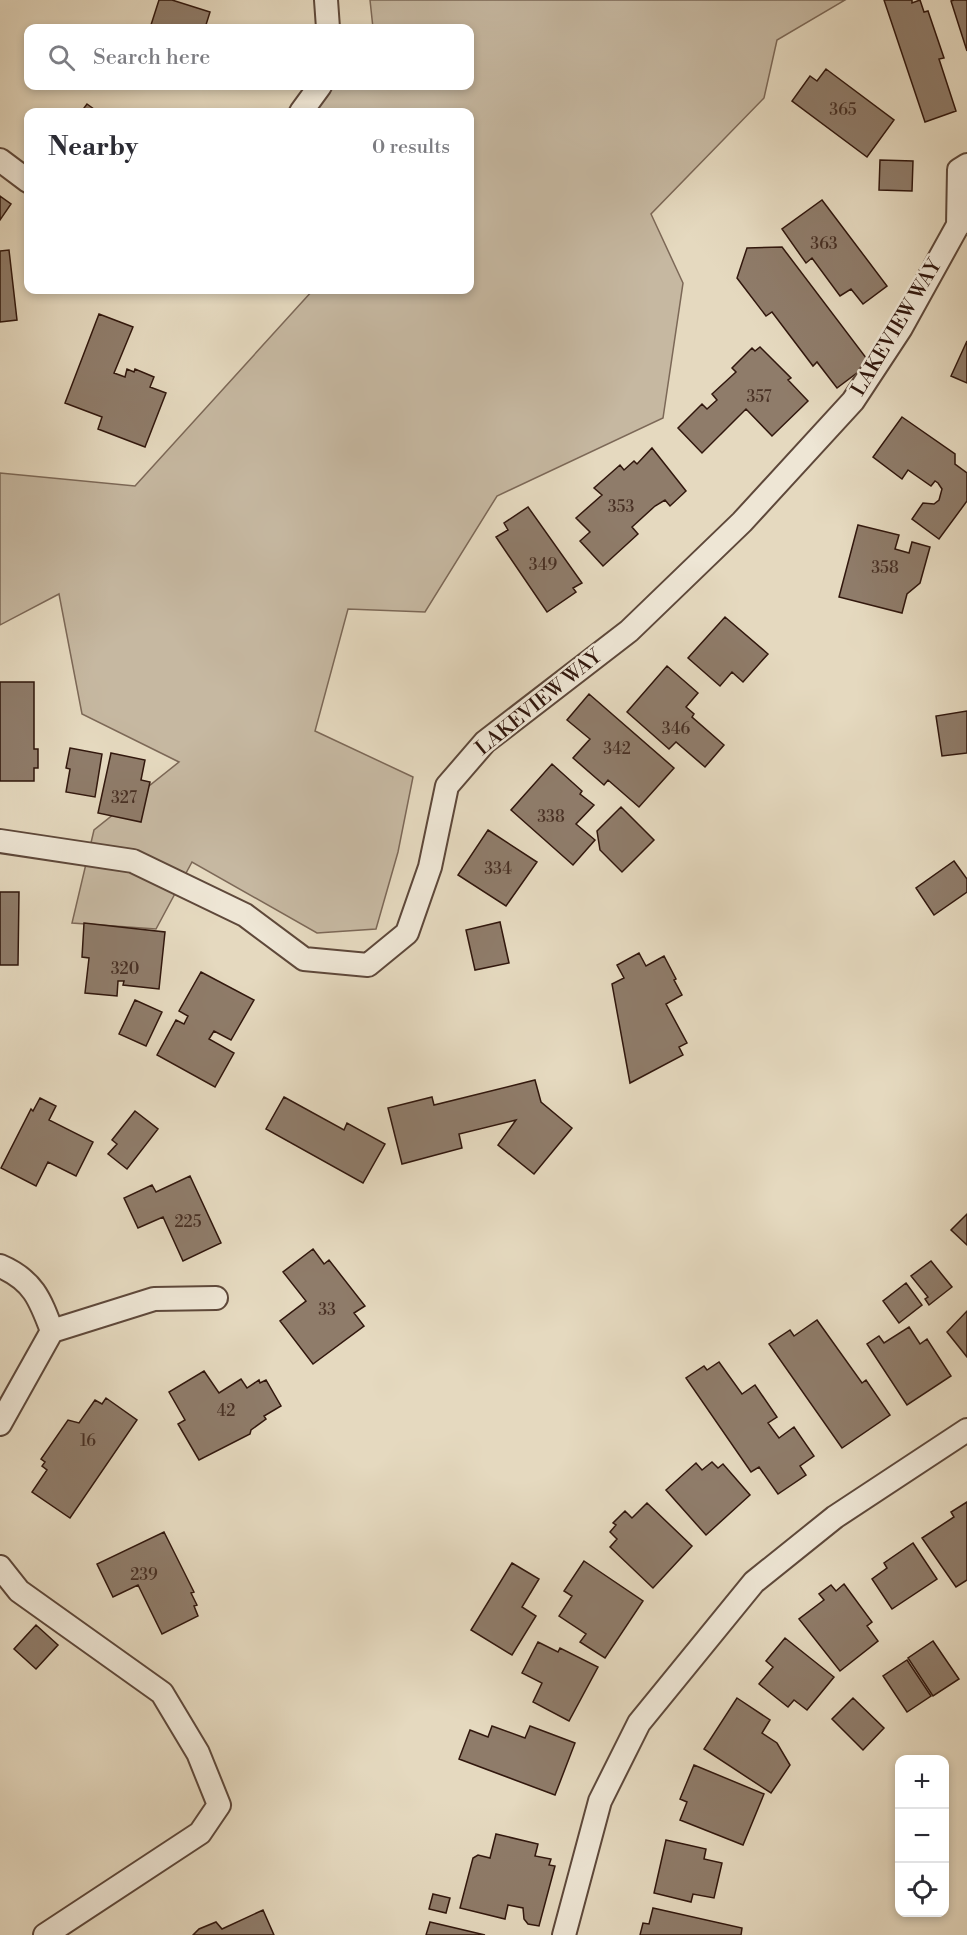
<!DOCTYPE html>
<html lang="en">
<head>
<meta charset="utf-8">
<style>
	body { margin:0; font-family:"Libre Bodoni",serif; background:#f2f2f3; color:#2b2b33 }
	.controls { position:absolute; right:18px; bottom:18px; display:grid; overflow:hidden; border-radius:12px; box-shadow:0 3px 9px #0003 }
	.controls button { width:54px; height:54px; display:grid; place-items:center; padding:0; border:0; border-bottom:2px solid #e1e1e2; background:#fff; color:#2b2b33; font:30px sans-serif }
	.list { margin:0; padding:0; list-style:none }
	h2 { display:flex; justify-content:space-between; align-items:center; height:78px; margin:0; padding:0 24px; font-size:26px }
	h2 small { font-size:20px; font-weight:400; color:#7c7c81 }
	.icon { flex:none; width:33px; height:33px; fill:none; stroke:currentColor; stroke-width:2; stroke-linecap:round; stroke-linejoin:round }
	.map { position:relative; flex:none; width:967px; height:1935px; overflow:hidden }
	.search { position:absolute; background:#fff; box-shadow:0 3px 9px #0003; left:24px; top:24px; width:450px; height:66px; display:flex; align-items:center; gap:15px; box-sizing:border-box; padding:0 21px; border-radius:12px; color:#7c7c81; font-size:22px }
	.panel { position:absolute; background:#fff; box-shadow:0 3px 9px #0003; left:24px; top:108px; width:450px; height:186px; border-radius:12px }
	.map>svg:first-child { display:block }
	.green { fill:#c6b8a1; stroke:#7c6857; stroke-width:1.5 }
	.building { fill:#8f7c6a; stroke:#31170d; stroke-width:1.5 }
	.lines { fill:none; stroke-linecap:round; stroke-linejoin:round }
	.minor-casing { stroke:#5e483a; stroke-width:26 }
	.minor { stroke:#eee6d5; stroke-width:22 }
	.labels { text-anchor:middle; dominant-baseline:central; stroke-width:5; stroke-linejoin:round; paint-order:stroke }
	.number-label { font-size:16px; fill:#483024 }
	.street-label { font-size:20px; fill:#31170d; stroke:#eee6d5 }
</style>
</head>
<body>
<div class="map">
<svg width="967" height="1935" viewBox="0 0 967 1935">
	<rect width="100%" height="100%" fill="#e5d9bf"/>
	<filter id="stains"><feTurbulence type="fractalNoise" baseFrequency=".00333" numOctaves="4"/><feColorMatrix values="0 0 0 0 .2 0 0 0 0 .09 0 0 0 0 .02 0 0 0 .5 -.17"/></filter>
	<radialGradient id="worn" r=".72"><stop offset=".6" stop-color="#630" stop-opacity="0"/><stop offset="1" stop-color="#630" stop-opacity=".3"/></radialGradient>
	<!-- green -->
	<path class="green" d="M370,0H845L777,40L764,98L651,214L683,283L663,418L497,496L425,612L348,609L315,731L413,777L398,852L376,929L317,933L192,862L156,929L72,923L94,830L179,762L82,714L59,594L0,625V473L135,486L313,290H470V112H306L330,86H470V28H373Z"/>
	<!-- building -->
	<path class="building" d="M159,0H172L210,12L205,28H150Z
		M884,0H912V3L920,0L924,12L928,11L944,58L939,59L956,111L925,122Z
		M954,0H967V51L951,1Z
		M826,69L894,120L867,157L792,101L810,76L817,81Z
		M87,104L98,112H81Z
		M880,160L913,161L912,191L879,190Z
		M0,196L11,204L0,220Z
		M822,200L887,286L863,304L851,289L840,296L812,258L806,263L782,229Z
		M782,247L870,363L837,388L817,362L813,366L772,312L766,316L737,278L747,248Z
		M9,250L17,320L0,322V251Z
		M99,314L133,327L114,373L125,377L127,369L134,372L135,369L154,377L150,387L166,393L145,447L98,429L102,417L65,403Z
		M967,341V383L951,376Z
		M760,347L791,378L788,380L808,401L772,436L746,409L702,453L678,428L702,404L707,409L717,400L712,394L736,372L732,368L752,348L755,351Z
		M902,417L955,454V464L967,473V501L939,539L912,519L923,503L934,504L939,500L942,489L938,483L935,481L931,486L908,470L902,479L873,457Z
		M652,448L686,491L670,506L665,500L655,506L632,527L638,534L603,566L580,541L590,532L576,518L602,495L594,488L620,465L624,470L634,461L637,464Z
		M528,507L582,583L573,588L576,592L547,612L496,537L508,530L504,523Z
		M858,525L899,535L895,549L909,553L912,542L930,547L920,583L907,594L902,613L839,597Z
		M725,617L768,654L743,682L732,672L720,686L688,658Z
		M667,666L698,693L686,707L694,714L692,717L724,745L705,767L676,742L669,749L627,712Z
		M0,682H34V749H38V768H34V781H0Z
		M589,694L674,768L639,807L608,780L604,785L573,758L590,739L567,720Z
		M967,711V753L942,756L936,716Z
		M70,748L102,754L95,797L66,792L70,769L66,768Z
		M111,753L145,760L141,780L150,782L141,822L98,813Z
		M552,764L582,791L580,794L594,805L576,824L595,840L573,865L511,810Z
		M621,807L654,840L622,872L600,850L597,831Z
		M488,830L537,862L506,906L458,875Z
		M954,861L967,879V892L934,915L916,888Z
		M0,892H19L18,965H0Z
		M500,922L509,963L475,970L466,930Z
		M84,923L165,932L159,989L123,985L124,981H118L117,996L85,993L89,958L82,957Z
		M639,953L646,966L664,956L676,979L674,980L682,995L666,1004L687,1043L679,1047L683,1055L630,1083L612,984L624,978L617,965Z
		M201,972L254,1000L231,1040L214,1031L209,1039L234,1053L215,1087L157,1055L176,1020L184,1024L188,1016L179,1011Z
		M135,1000L162,1012L146,1046L119,1034Z
		M535,1080L541,1102L572,1128L534,1174L498,1145L516,1120L459,1134L462,1148L402,1164L388,1108L432,1097L434,1105Z
		M284,1097L344,1130L347,1123L385,1144L363,1183L266,1129Z
		M40,1098L56,1106L49,1120L93,1142L76,1176L48,1162L36,1186L1,1168L31,1109L33,1111Z
		M135,1111L158,1129L127,1169L108,1154L117,1144L112,1140Z
		M190,1176L221,1243L183,1261L163,1217L138,1228L124,1198L152,1185L156,1192Z
		M967,1214V1245L951,1230Z
		M313,1249L324,1264L329,1260L365,1306L354,1313L364,1326L313,1364L280,1321L306,1301L283,1272Z
		M931,1261L952,1287L929,1305L925,1299L928,1297L911,1276Z
		M906,1283L922,1305L899,1323L883,1301Z
		M967,1311V1357L947,1332Z
		M817,1320L862,1383L866,1380L890,1415L842,1448L769,1344L790,1330L794,1336Z
		M909,1327L920,1344L927,1339L951,1376L907,1405L867,1344L879,1336L884,1343Z
		M719,1362L742,1394L755,1385L777,1417L768,1423L779,1438L794,1427L814,1456L800,1466L806,1475L778,1494L759,1467L751,1472L686,1378L704,1366L707,1370Z
		M204,1371L219,1393L241,1379L247,1388L259,1380L260,1383L266,1380L281,1406L264,1416L266,1419L251,1430L250,1434L199,1460L178,1424L185,1420L169,1392Z
		M106,1398L137,1420L70,1518L32,1492L47,1470L42,1466L45,1462L41,1459L68,1420L79,1423L95,1400L102,1404Z
		M712,1462L718,1468L723,1464L750,1495L706,1535L666,1490L696,1463L702,1470Z
		M967,1502V1580L956,1587L922,1538L954,1517L951,1512Z
		M647,1503L692,1546L653,1588L610,1547L617,1539L610,1532L616,1525L613,1523L625,1511L632,1518Z
		M164,1532L194,1592L191,1593L197,1605L194,1606L198,1616L162,1634L138,1585L113,1597L97,1564Z
		M913,1543L937,1579L892,1609L872,1579L887,1568L884,1563Z
		M584,1561L643,1601L605,1658L580,1642L586,1634L559,1616L572,1596L564,1591Z
		M512,1563L539,1579L522,1607L536,1616L512,1655L471,1630Z
		M844,1584L872,1622L867,1626L878,1641L840,1671L799,1619L824,1600L819,1594L831,1585L836,1591Z
		M36,1625L58,1645L36,1669L14,1649Z
		M785,1638L834,1677L807,1710L794,1700L788,1707L759,1684L773,1667L766,1661Z
		M933,1641L959,1679L933,1696L908,1658Z
		M538,1642L558,1652L560,1648L598,1667L569,1721L533,1702L542,1683L522,1673Z
		M907,1660L931,1696L907,1712L883,1676Z
		M737,1698L770,1720L762,1733L777,1743L790,1765L771,1793L704,1749Z
		M853,1698L884,1728L863,1750L832,1719Z
		M492,1726L525,1738L530,1726L575,1743L555,1795L459,1759L470,1730L488,1737Z
		M694,1765L764,1794L743,1845L680,1820L687,1802L680,1799Z
		M496,1834L538,1844L535,1856L551,1859L549,1865L555,1866L539,1926L528,1924L524,1919L523,1908L508,1905L505,1919L460,1908L473,1858L478,1855L490,1858Z
		M666,1840L706,1849L704,1859L722,1863L714,1898L693,1894L691,1902L654,1893Z
		M433,1894L450,1898L446,1913L429,1909Z
		M653,1908L742,1928L741,1935H640L643,1923L649,1924Z
		M263,1910L274,1935H193L199,1929L216,1922L222,1929Z
		M430,1922L485,1935H426Z"/>
	<g class="lines">
		<defs>
			<path id="minor" d="M326,0L328,28
				M301,112L320,86
				M0,160L28,181
				M958,225L959,170L967,165
				M0,841L133,861L245,915L304,959L368,965L407,933L430,867L447,786L485,742L629,631L742,522L853,401L901,328L958,225L967,220
				M0,1266C33,1280 40,1299 52,1331L0,1424
				M52,1331L154,1299L216,1298
				M0,1567L19,1591L162,1693L198,1753L219,1805L200,1833L45,1935
				M564,1935L600,1801L639,1723L754,1582L835,1517L967,1430"/>
		</defs>
		<!-- minor casing -->
		<use href="#minor" class="minor-casing"/>
		<!-- minor -->
		<use href="#minor" class="minor"/>
	</g>
	<g class="labels">
		<!-- number labels -->
		<g class="number-label">
			<text x="843" y="110">365</text>
			<text x="824" y="244">363</text>
			<text x="759" y="397">357</text>
			<text x="621" y="507">353</text>
			<text x="543" y="565">349</text>
			<text x="885" y="568">358</text>
			<text x="676" y="729">346</text>
			<text x="617" y="749">342</text>
			<text x="124" y="798">327</text>
			<text x="551" y="817">338</text>
			<text x="498" y="869">334</text>
			<text x="125" y="969">320</text>
			<text x="188" y="1222">225</text>
			<text x="327" y="1310">33</text>
			<text x="226" y="1411">42</text>
			<text x="88" y="1441">16</text>
			<text x="144" y="1575">239</text>
		</g>
		<!-- street labels -->
		<g class="street-label">
			<text transform="translate(897 328) rotate(-59)">LAKEVIEW WAY</text>
			<text transform="translate(539 703) rotate(-39)">LAKEVIEW WAY</text>
		</g>
	</g>
	<rect width="100%" height="100%" filter="url(#stains)"/>
	<rect width="100%" height="100%" fill="url(#worn)"/>
</svg>
<div class="controls">
<button>+</button>
<button>−</button>
<button><svg class="icon" aria-label="locate" viewBox="0 0 24 24"><circle cx="12" cy="12" r="6"/><path d="M12 2v4M12 18v4M2 12h4M18 12h4"/></svg></button>
</div>
<div class="search"><svg class="icon" aria-label="search" viewBox="0 0 24 24"><circle cx="10" cy="10" r="6"/><path d="M15 15l6 6"/></svg>Search here</div>
<section class="panel">
<h2>Nearby<small>0 results</small></h2>
<ul class="list">
</ul>
</section>
</div>
</body>
</html>
